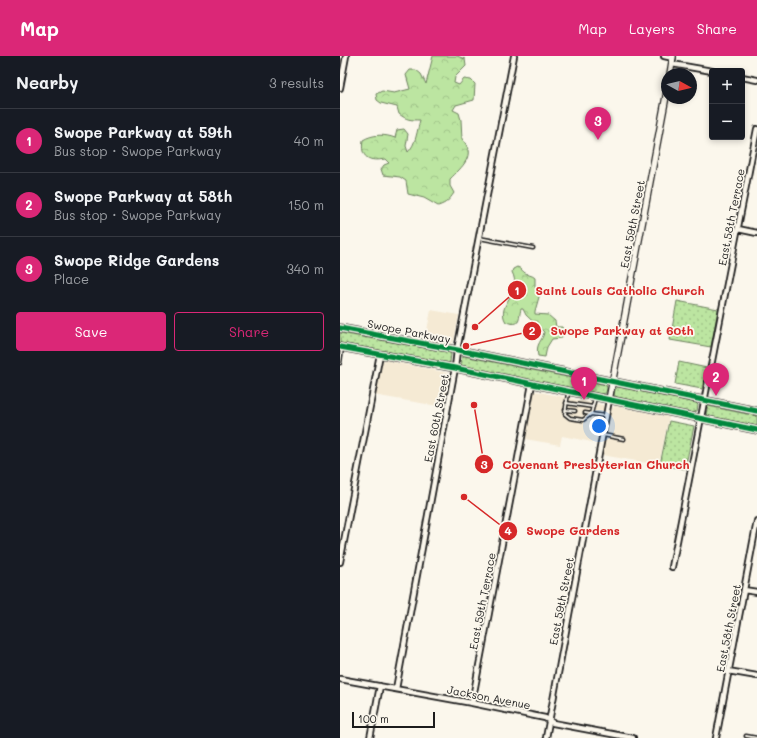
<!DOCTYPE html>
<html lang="en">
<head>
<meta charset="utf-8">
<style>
	body { margin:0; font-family:Mali,sans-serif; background:#20242c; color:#f1f3f6 }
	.controls { position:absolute; right:12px; top:12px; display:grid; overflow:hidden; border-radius:4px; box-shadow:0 2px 6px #0003 }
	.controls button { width:36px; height:36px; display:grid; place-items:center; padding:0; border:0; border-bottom:1px solid #363941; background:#171b24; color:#f1f3f6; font:20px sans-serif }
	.compass { position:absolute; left:321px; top:12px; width:36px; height:36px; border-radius:50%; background:#171b24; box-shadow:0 2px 6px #0003; rotate:98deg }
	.scale { position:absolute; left:12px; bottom:10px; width:83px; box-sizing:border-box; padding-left:4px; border:2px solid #1c1c1c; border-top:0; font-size:11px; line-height:14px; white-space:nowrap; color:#1c1c1c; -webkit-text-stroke:3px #fbf7ec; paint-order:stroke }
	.you { position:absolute; left:259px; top:370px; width:14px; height:14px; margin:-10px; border:3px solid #fff; border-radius:50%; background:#1a73e8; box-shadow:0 0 0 6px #1a73e833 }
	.badge { display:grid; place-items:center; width:26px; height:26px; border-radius:50%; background:#db2777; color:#fff; font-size:13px; font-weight:700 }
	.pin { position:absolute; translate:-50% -33px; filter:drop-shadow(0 1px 2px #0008) }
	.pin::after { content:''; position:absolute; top:21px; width:14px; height:12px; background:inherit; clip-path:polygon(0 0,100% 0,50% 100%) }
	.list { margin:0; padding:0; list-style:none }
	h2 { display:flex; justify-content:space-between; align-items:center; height:52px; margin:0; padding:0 16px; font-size:17px }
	h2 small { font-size:13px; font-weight:400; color:#9ea1a6 }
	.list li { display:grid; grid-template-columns:26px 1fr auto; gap:12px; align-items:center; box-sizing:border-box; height:64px; padding:0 16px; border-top:1px solid #363941 }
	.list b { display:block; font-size:15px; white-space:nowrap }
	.list p { margin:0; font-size:13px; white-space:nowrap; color:#9ea1a6 }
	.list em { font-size:13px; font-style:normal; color:#9ea1a6 }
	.actions { display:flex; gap:8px; padding:12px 16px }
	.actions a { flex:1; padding:9px 0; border:1px solid #db2777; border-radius:4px; text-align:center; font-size:14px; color:#db2777 }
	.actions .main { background:#db2777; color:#fff }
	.map { position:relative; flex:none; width:417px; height:682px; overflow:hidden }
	header { display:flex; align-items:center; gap:24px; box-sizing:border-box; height:56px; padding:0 20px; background:#db2777; color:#fff }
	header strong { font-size:19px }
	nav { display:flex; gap:22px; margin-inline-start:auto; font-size:14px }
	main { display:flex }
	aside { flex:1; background:#171b24 }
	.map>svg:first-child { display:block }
	.built { fill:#f5ead4 }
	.green { fill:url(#green-dots); stroke:#6c805e }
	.forest { fill:url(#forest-crowns); stroke:#6c805e }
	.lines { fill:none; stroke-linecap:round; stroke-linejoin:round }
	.service-casing { stroke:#1c1c1c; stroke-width:5 }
	.minor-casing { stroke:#1c1c1c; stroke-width:8 }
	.tertiary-casing { stroke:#1c1c1c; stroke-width:8 }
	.secondary-casing { stroke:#1c1c1c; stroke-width:9 }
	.service { stroke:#fbf7ec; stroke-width:2 }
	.minor { stroke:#fbf7ec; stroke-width:4.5 }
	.tertiary { stroke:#fbf7ec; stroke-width:5.5 }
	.secondary { stroke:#fbf7ec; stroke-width:6 }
	.cycleway-casing { stroke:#fbf7ec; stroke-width:8 }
	.cycleway { stroke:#00873e; stroke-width:5 }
	.labels { text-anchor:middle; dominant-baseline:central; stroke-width:3.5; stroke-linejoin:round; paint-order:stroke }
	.street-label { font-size:11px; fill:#1c1c1c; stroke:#fbf7ec }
	.leader { fill:none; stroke:#d62828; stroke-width:1.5 }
	.callout-dot { fill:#d62828; stroke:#fbf7ec; stroke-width:1.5 }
	.mark-label { font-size:12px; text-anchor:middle; font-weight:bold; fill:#fff }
	.callout-label { font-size:12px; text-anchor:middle; font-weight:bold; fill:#d62828; stroke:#fbf7ec; stroke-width:3.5; stroke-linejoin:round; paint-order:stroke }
</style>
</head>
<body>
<header>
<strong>Map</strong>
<nav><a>Map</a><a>Layers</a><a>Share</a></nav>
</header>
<main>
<aside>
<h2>Nearby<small>3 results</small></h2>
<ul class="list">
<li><span class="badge">1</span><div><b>Swope Parkway at 59th</b><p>Bus stop · Swope Parkway</p></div><em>40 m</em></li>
<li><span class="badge">2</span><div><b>Swope Parkway at 58th</b><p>Bus stop · Swope Parkway</p></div><em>150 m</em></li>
<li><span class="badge">3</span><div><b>Swope Ridge Gardens</b><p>Place</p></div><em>340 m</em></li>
</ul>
<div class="actions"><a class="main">Save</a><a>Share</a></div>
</aside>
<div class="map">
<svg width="417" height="682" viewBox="0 0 417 682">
	<defs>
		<pattern id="green-dots" width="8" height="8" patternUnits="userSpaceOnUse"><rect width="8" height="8" fill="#bce5a1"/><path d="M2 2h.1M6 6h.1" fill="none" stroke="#a1c48a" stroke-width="1.8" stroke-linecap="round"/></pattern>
		<pattern id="forest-crowns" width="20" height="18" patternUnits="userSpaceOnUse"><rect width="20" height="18" fill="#bce5a1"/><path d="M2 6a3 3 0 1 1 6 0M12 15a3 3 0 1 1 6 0" fill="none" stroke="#a1c48a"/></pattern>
	</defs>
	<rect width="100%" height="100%" fill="#fbf7ec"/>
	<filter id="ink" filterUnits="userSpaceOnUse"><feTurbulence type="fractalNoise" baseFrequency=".025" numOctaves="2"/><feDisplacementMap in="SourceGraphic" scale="8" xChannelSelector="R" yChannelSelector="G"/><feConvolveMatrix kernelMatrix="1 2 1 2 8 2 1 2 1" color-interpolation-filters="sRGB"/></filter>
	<g filter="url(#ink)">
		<!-- built -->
		<path class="built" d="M91,254L119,259L114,284L112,287L107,289L85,284Z
			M44,304L108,317L109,322L104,351L33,339L40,306Z
			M195,335L263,349L264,351L257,387L222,380L220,389L185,383L193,338Z
			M275,350L329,361L319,409L262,399L270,353Z"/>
		<!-- green -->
		<path class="green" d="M337,245L378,253L371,291L330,284Z
			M0,277L108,296L111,298L110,306L108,307L0,287Z
			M124,300L266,329L267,332L266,337L261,338L123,310L121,308L122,301Z
			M339,306L367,312L362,333L335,328Z
			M278,331L356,347L358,349L357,355L352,357L277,341L274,339L275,333Z
			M368,350L417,360V370L368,360L366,358Z
			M329,365L354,370L345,413L320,409Z"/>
		<!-- forest -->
		<path class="forest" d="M93,0H117L125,3L126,10L115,21L114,27L119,29L124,23L131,24L135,28L134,44L116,49L113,54L119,57L121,64L122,83C137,99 122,111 110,123V130L114,137C109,144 107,147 98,150L84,142L68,138L66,125L60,121L43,119L41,113L44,109L49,107L45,103C29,106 20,102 23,84C33,78 45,78 55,82L57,74L64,73L68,78L66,90L68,96C76,88 77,75 80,64C70,64 67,64 59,58L57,51L41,47L37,44L36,38L42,35L54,37L70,33L66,19L70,14H76L81,18L86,28Z
			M177,211C182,212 182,216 187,218C190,220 192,219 195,222V230L198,236L199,241L195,255V258L208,259L215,265L216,271H222L223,273L222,282L212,283L207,291L205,301L198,300C195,287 203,285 204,276L186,259L183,253H181C178,263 182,271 166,266C155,249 183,237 172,216L173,213Z"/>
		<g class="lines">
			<defs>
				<path id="service" d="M139,182L193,192
					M0,307L2,292
					M228,337L225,358L230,362L243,364L251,358L265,360
					M226,347L253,351
					M225,354L235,355
					M245,357L251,358L255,342
					M263,379L284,383
					M406,680L417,682"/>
				<path id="minor" d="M324,0L333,2
					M332,8L372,15
					M402,21L417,24
					M0,32L6,0
					M398,173L417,177
					M0,506L40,298
					M332,511L417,73
					M404,534L417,536
					M388,615L417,620
					M0,623L132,647L205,662L213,667L293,682
					M56,633L115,312L117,294L174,0
					M132,647L192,328
					M30,682L40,630
					M206,682L269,344
					M376,682L417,465"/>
				<path id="tertiary" d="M330,18L333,0
					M269,344L327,35"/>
				<path id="secondary" d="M0,272L123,295L417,355
					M0,291L115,312L417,374"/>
			</defs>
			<!-- service casing -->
			<use href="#service" class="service-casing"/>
			<!-- minor casing -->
			<use href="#minor" class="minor-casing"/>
			<!-- tertiary casing -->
			<use href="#tertiary" class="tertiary-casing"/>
			<!-- secondary casing -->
			<use href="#secondary" class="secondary-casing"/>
			<!-- service -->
			<use href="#service" class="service"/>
			<!-- minor -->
			<use href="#minor" class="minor"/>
			<!-- tertiary -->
			<use href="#tertiary" class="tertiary"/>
			<!-- secondary -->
			<use href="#secondary" class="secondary"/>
			<defs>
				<path id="cycleway" d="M0,272L123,295L417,355
					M0,291L115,312L417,374"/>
			</defs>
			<!-- cycleway casing -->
			<use href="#cycleway" class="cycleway-casing"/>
			<!-- cycleway -->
			<use href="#cycleway" class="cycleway"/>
		</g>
	</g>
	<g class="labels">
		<!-- street labels -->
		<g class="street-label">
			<text transform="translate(391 161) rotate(-79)">East 58th Terrace</text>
			<text transform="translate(292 168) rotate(-79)">East 59th Street</text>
			<text transform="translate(69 275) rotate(11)">Swope Parkway</text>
			<text transform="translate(96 362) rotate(-79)">East 60th Street</text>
			<text transform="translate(142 545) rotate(-79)">East 59th Terrace</text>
			<text transform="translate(221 545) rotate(-79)">East 59th Street</text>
			<text transform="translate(388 572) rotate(-79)">East 58th Street</text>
			<text transform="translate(149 641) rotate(11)">Jackson Avenue</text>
		</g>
	</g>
	<!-- callouts -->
	<path class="leader" d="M135 271L177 234M126 290L192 275M134 349L144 408M124 441L168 475"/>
	<g class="callout-dot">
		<circle cx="135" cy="271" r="4"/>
		<circle cx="126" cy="290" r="4"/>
		<circle cx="134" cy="349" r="4"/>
		<circle cx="124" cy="441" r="4"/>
		<circle cx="177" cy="234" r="10"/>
		<circle cx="192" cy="275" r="10"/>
		<circle cx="144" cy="408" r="10"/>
		<circle cx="168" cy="475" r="10"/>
	</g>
	<g class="mark-label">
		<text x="177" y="239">1</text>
		<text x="192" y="279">2</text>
		<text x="144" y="413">3</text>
		<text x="168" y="479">4</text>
	</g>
	<g class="callout-label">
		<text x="280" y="239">Saint Louis Catholic Church</text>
		<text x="282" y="279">Swope Parkway at 60th</text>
		<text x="256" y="413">Covenant Presbyterian Church</text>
		<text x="233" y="479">Swope Gardens</text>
	</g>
</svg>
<div class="controls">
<button>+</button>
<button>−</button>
</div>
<svg class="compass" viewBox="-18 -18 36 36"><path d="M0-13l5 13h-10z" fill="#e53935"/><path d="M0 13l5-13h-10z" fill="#9ea1a6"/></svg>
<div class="scale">100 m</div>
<div class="you"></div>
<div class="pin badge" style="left:244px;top:344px">1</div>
<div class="pin badge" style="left:376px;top:340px">2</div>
<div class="pin badge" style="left:258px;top:84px">3</div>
</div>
</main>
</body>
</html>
